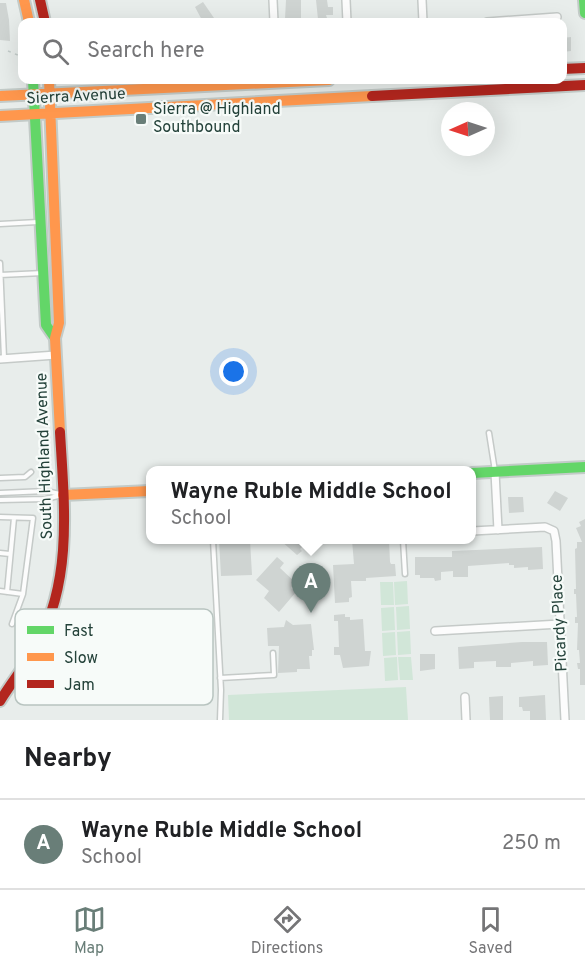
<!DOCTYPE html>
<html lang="en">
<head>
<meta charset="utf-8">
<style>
	body { margin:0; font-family:Overpass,sans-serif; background:#f6f6f6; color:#202124 }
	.compass { position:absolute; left:441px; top:102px; width:54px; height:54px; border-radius:50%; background:#fff; box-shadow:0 6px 24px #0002; rotate:267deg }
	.you { position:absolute; left:234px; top:372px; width:21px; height:21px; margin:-15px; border:4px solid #fff; border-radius:50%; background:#1a73e8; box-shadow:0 0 0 9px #1a73e833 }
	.badge { display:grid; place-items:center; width:39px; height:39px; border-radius:50%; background:#697e78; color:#fff; font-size:20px; font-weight:700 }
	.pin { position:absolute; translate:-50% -50px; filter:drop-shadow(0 2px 3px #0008) }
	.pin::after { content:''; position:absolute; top:32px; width:21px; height:18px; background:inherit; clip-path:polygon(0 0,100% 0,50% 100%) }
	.popup { position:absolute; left:146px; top:466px; width:330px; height:78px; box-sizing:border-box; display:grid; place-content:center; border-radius:12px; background:#fff; filter:drop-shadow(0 2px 4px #0005); font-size:20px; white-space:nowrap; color:#757577 }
	.popup b { font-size:22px; color:#202124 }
	.popup::after { content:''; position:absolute; left:50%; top:100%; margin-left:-12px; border:12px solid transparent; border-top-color:#fff }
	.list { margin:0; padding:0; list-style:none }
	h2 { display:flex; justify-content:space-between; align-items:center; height:78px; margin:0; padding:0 24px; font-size:26px }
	h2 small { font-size:20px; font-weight:400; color:#757577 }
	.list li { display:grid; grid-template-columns:39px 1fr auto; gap:18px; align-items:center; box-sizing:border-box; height:90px; padding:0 24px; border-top:2px solid #e0e0e0 }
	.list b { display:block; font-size:22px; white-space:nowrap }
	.list p { margin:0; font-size:20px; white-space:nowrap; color:#757577 }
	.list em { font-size:20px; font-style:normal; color:#757577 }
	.icon { flex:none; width:33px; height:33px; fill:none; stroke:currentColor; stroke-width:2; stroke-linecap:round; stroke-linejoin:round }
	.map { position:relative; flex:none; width:585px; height:720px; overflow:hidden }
	.search { position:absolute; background:#fff; box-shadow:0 6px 24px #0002; left:18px; right:18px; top:18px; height:66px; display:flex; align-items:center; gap:15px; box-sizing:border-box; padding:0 21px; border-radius:12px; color:#757577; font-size:22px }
	.sheet { height:168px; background:#fff }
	nav { display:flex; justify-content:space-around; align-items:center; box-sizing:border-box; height:84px; border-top:2px solid #e0e0e0; background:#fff; font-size:16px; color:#757577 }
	nav a { display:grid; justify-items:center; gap:3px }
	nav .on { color:#697e78 }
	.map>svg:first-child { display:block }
	.green { fill:#d1e6d8 }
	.building { fill:#cfd4d2 }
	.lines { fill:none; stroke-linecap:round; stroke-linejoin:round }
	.lane-casing { stroke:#c5cac8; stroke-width:7 }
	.street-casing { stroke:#c5cac8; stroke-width:10 }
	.fast-casing { stroke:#c3cbc8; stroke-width:14 }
	.slow-casing { stroke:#c3cbc8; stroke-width:14 }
	.jam-casing { stroke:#c3cbc8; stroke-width:14 }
	.path { stroke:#c3ccca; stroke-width:1.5; stroke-dasharray:3 4.5; stroke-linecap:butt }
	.lane { stroke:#fcfcfc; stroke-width:4 }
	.street { stroke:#fcfcfc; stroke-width:7 }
	.fast { stroke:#63d668; stroke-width:10 }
	.slow { stroke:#ff974d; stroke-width:10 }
	.jam { stroke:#b3261e; stroke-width:10 }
	.poi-dot { fill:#697e78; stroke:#f7fbf9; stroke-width:2 }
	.labels { text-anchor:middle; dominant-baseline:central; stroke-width:4.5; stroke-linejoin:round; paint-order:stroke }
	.street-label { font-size:16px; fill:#24423a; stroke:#f7fbf9 }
	.poi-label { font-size:16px; fill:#24423a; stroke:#f7fbf9; text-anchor:start }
	.key { fill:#f7fbf9; stroke:#b8c4c0; stroke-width:1.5 }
	.key-label { font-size:16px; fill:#24423a }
</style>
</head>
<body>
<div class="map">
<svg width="585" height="720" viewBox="0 0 585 720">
	<rect width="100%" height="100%" fill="#e8edeb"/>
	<!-- green -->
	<path class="green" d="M407,581L408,604L395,605L394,582Z
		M380,582H393L394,605H381Z
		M409,606L410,629L397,630L396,607Z
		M394,607L395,630L382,631L381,608Z
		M410,631L411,654L398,655L397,632Z
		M395,632L396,655L383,656L382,633Z
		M397,657L398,680L385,681L384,658Z
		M398,657H411L413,680H400Z
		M406,687L408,720H229L228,695Z"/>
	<!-- building -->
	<path class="building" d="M286,0H301V21H290V19H285Z
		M316,0H327L328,7H333V15H326L327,18L318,19Z
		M203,2L214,18L205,22H203L195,7Z
		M0,3H6L9,20L10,41L0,40Z
		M571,37V51L562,52V38Z
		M555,491L568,498L560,511L547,503Z
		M508,497H523L524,512L509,513Z
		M585,519V685H580V669H578L577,663H580L579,650H577L578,623H575V617H577L576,594H574V589H576L575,549L577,548V542H582L576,528L581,526L579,522Z
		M219,540H250L252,575L221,576Z
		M280,540H296L303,546L300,549L302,551L297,555Z
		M352,540H389L390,562L391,564H395L396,576L366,578V581H351L352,597L349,598V602L335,603L333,565L354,564Z
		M542,547L543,569L528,570V567L514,568V565H509V563L468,566V577H453V571L441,572V580L435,581L434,578H420V575H415V557H452V551Z
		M277,557L284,563L280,568L296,583L291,588L296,592L279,612L264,598L269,591L256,580Z
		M345,614V617H350V620L363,619L365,651H371L369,666L343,668L340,655H334V647H339L338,621H334V615Z
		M286,620L293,625L311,624L314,650H312V656H309L310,669H297V672L278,673L279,646H268L267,628L284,627Z
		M522,642H547L548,665L533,666V661L511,663V667H496V661L474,662V668L459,669L458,647Z
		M420,654H435V669L420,671Z
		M545,695L546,720H530V711H523L522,707H519V697Z
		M503,696V720H490L489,697Z"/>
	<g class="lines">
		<defs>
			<path id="lane" d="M0,224L38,222
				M0,263L4,358
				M0,275L43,273
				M489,433L495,471
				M0,478L25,477L31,472
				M0,493L46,491L60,494
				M0,500L46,499L62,495
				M0,517L33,518L23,594L0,591
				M213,540L221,690L220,720
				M403,540L405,574
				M0,553L10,554
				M7,592L14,518
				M12,624L23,594
				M220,678L274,675L273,653"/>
			<path id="street" d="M273,0L274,22
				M346,0L347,22
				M422,0L423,22
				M487,22L557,17
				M0,359L56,355
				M495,472L498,530
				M472,531L545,527L554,531L556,541L565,720
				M435,631L560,624
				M465,697L466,720"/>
			<path id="fast" d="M584,0L585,13
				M33,80L46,325L55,338
				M472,473L585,467"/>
			<path id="slow" d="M24,0L29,22
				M49,80L59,323L55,338L60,432
				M0,96L329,80
				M0,116L372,96
				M63,495L150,491"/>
			<path id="jam" d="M40,0L45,22
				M562,69L585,68
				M372,96L585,85
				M0,701C12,682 27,663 38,643C73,578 64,503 60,432"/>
		</defs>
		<!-- lane casing -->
		<use href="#lane" class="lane-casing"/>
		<!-- street casing -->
		<use href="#street" class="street-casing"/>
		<!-- fast casing -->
		<use href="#fast" class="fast-casing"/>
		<!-- slow casing -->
		<use href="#slow" class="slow-casing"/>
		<!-- jam casing -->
		<use href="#jam" class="jam-casing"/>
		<!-- path -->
		<path class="path" d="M8,51L20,56"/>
		<!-- lane -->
		<use href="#lane" class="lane"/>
		<!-- street -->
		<use href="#street" class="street"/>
		<!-- fast -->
		<use href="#fast" class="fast"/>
		<!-- slow -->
		<use href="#slow" class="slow"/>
		<!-- jam -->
		<use href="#jam" class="jam"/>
	</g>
	<!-- markers -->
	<rect class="poi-dot" x="135" y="113" width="12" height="12" rx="3"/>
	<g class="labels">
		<!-- street labels -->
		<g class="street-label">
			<text transform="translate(76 97) rotate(-3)">Sierra Avenue</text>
			<text transform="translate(45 456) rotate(-92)">South Highland Avenue</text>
			<text transform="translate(560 623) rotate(-93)">Picardy Place</text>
		</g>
		<!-- poi labels -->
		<g class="poi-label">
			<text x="153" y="110">Sierra @ Highland<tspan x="153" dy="18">Southbound</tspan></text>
		</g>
	</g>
	<!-- legend -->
	<rect x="15" y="609" width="198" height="96" rx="9" class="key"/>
	<rect x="27" y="626" width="27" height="8" fill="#63d668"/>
	<rect x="27" y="653" width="27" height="8" fill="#ff974d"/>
	<rect x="27" y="680" width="27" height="8" fill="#b3261e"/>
	<g class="key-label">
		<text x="64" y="636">Fast</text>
		<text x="64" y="663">Slow</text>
		<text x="64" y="690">Jam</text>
	</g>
</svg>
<svg class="compass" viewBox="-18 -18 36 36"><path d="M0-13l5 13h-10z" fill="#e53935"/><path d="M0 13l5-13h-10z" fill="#757577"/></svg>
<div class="you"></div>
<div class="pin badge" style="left:311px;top:613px">A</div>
<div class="popup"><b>Wayne Ruble Middle School</b>School</div>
<div class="search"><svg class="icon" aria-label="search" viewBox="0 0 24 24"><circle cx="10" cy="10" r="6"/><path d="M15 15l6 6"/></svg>Search here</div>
</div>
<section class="sheet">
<h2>Nearby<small></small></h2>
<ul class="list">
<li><span class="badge">A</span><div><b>Wayne Ruble Middle School</b><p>School</p></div><em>250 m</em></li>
</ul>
</section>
<nav>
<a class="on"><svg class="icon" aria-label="map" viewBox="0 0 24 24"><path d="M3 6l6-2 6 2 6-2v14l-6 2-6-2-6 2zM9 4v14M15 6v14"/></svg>Map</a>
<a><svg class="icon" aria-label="directions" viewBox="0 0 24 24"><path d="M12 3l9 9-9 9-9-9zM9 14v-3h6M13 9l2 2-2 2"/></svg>Directions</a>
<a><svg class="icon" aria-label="saved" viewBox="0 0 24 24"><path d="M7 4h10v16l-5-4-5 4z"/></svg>Saved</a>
</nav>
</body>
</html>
